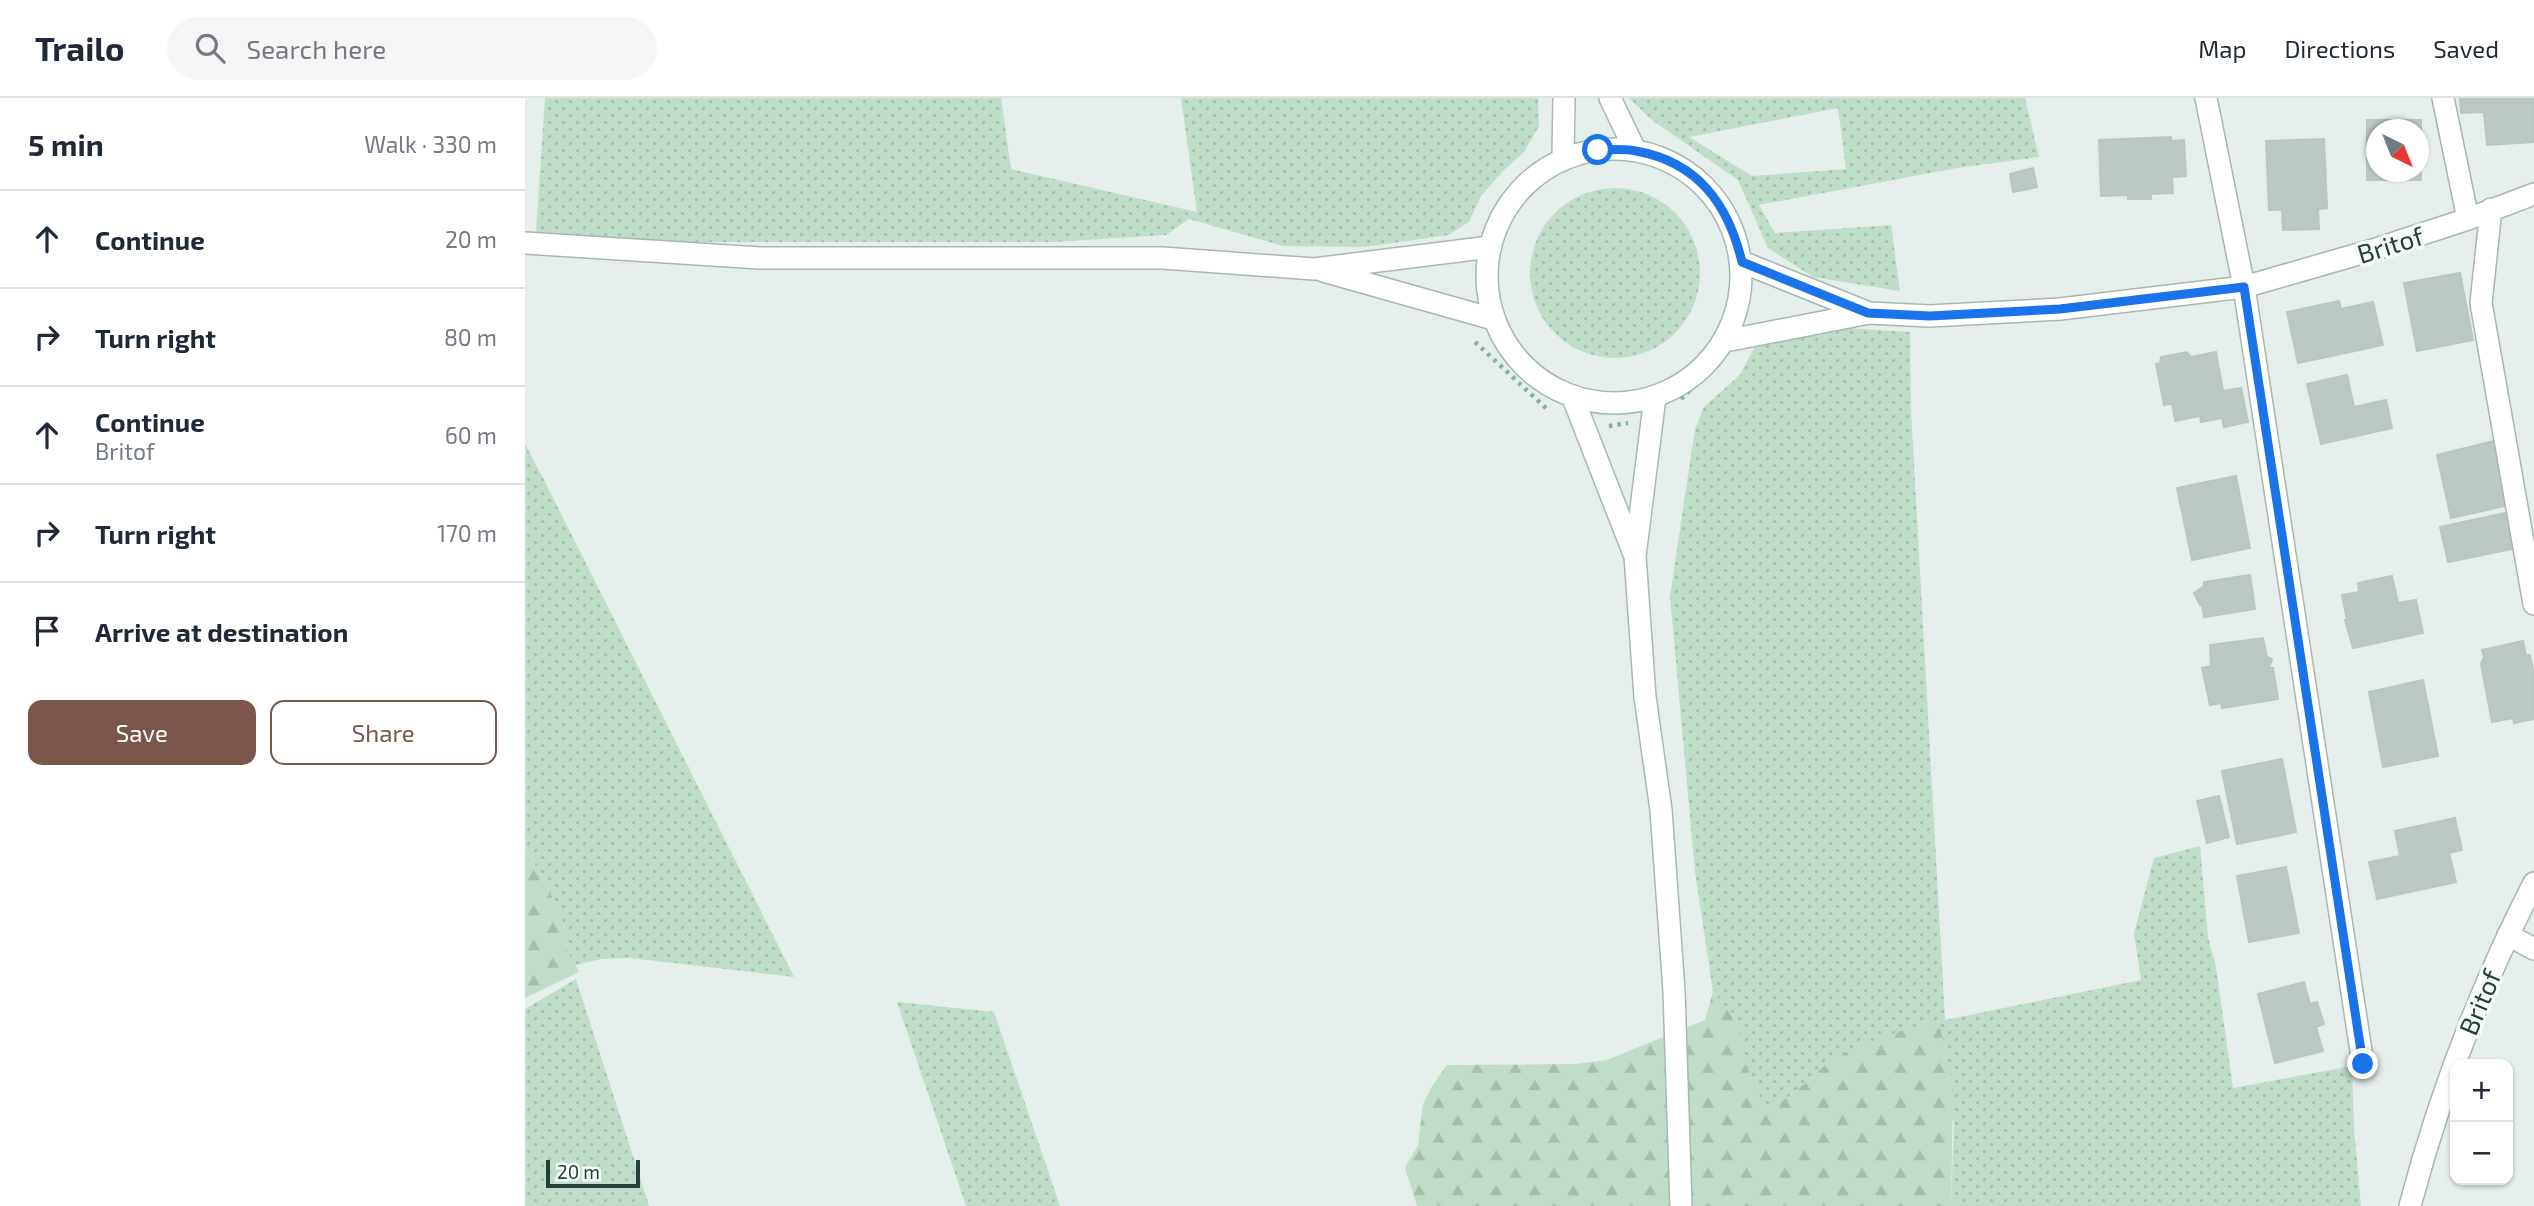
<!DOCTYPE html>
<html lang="en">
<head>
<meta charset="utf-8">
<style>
	body { margin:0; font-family:"Exo 2",sans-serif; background:#f6f6f7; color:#1f2937 }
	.controls { position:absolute; right:21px; bottom:21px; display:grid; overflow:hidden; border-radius:14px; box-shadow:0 2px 5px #0004 }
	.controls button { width:63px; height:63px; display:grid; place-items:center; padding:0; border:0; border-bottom:2px solid #e0e1e3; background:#fff; color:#1f2937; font:35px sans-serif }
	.compass { position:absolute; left:1841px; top:21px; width:63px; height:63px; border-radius:50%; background:#fff; box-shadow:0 2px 5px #0004; rotate:137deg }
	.scale { position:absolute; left:21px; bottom:18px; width:94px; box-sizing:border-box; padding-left:7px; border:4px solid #253f39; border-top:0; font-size:19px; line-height:24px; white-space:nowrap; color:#253f39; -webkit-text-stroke:5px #f6faf8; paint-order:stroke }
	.stop { position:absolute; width:21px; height:21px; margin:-16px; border:5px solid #1a73e8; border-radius:50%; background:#fff }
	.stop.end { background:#1a73e8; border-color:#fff; box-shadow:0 2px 7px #0008 }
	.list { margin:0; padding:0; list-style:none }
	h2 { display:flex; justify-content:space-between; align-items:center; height:91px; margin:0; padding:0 28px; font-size:30px }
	h2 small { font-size:23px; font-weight:400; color:#747a83 }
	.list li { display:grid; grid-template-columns:46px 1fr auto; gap:21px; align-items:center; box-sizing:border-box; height:98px; padding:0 28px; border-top:2px solid #e0e1e3 }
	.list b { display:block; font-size:26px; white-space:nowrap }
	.list p { margin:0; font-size:23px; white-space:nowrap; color:#747a83 }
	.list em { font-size:23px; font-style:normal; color:#747a83 }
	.actions { display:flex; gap:14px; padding:21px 28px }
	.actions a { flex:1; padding:16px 0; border:2px solid #7a564d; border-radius:14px; text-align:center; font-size:24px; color:#7a564d }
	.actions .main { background:#7a564d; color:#fff }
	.icon { flex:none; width:38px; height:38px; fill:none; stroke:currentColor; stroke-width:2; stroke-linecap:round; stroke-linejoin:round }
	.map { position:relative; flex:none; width:2009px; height:1108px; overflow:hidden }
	header { display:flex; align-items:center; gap:42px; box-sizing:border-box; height:98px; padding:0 35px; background:#fff; border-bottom:2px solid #e0e1e3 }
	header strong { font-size:33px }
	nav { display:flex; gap:38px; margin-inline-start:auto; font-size:24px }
	.search { width:490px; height:63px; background:#f6f6f7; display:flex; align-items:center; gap:18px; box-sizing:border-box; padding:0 24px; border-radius:38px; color:#747a83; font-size:26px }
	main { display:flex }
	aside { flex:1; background:#fff }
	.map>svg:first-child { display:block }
	.grass { fill:url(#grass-dots); fill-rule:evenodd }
	.forest { fill:url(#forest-firs) }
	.building { fill:#bbc8c3; stroke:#b8c7c2; stroke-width:2; fill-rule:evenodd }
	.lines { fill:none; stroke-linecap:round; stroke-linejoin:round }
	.minor-casing { stroke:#a8b6b1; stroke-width:24 }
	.tertiary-casing { stroke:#a8b6b1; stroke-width:24 }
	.secondary-casing { stroke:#a4b9b3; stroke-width:24 }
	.path { stroke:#88afa5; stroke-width:4.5; stroke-dasharray:3.5 5; stroke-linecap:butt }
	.minor { stroke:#fff; stroke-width:21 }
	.tertiary { stroke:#fff; stroke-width:21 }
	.secondary { stroke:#fff; stroke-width:21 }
	.route { stroke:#1a73e8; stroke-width:9 }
	.labels { text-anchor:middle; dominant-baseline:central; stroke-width:7; stroke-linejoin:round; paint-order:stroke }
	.street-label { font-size:26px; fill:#253f39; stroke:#f6faf8 }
</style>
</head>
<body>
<header>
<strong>Trailo</strong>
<div class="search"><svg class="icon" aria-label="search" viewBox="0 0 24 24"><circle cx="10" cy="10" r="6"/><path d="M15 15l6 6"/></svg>Search here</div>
<nav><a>Map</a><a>Directions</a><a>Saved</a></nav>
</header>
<main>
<aside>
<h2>5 min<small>Walk · 330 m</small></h2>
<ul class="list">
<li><svg class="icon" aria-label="ahead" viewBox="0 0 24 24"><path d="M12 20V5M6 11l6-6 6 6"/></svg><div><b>Continue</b></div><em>20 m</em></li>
<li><svg class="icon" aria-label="right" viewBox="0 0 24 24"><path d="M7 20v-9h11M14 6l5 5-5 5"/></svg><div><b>Turn right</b></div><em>80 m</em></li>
<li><svg class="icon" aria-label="ahead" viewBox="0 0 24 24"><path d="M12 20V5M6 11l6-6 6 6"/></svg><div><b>Continue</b><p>Britof</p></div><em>60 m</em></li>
<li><svg class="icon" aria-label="right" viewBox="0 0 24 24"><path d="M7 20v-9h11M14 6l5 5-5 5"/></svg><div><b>Turn right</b></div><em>170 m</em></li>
<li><svg class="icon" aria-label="arrive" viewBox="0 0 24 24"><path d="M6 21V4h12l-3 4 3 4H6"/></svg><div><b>Arrive at destination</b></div></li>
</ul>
<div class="actions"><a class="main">Save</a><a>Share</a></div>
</aside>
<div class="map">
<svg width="2009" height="1108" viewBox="0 0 2009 1108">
	<defs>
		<pattern id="grass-dots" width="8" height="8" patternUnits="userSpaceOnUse" patternTransform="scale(1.75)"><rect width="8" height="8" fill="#c0ddc9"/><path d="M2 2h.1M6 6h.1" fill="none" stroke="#a5bfad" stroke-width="1.8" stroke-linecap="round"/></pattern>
		<pattern id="forest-firs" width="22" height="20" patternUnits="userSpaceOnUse" patternTransform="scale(1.75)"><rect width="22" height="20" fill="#c0ddc9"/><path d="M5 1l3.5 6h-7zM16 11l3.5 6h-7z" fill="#a5bfad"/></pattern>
	</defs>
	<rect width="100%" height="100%" fill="#e5eeea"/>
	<!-- grass -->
	<path class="grass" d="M20,0H476L486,71L672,114L656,0H1013L1014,28L999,54L978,73L956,98L944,124L923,137L840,149L758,148L664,121L641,137L529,144H159L11,134Z
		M1104,0H1500L1514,59L1432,70L1234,107L1250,135L1366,127L1375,193L1288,179L1243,150L1213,82L1127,22ZM1313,10L1321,71L1227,78L1164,39Z
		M1005 175a85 85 0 1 1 170 0a85 85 0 1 1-170 0Z
		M1322,230L1385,234L1386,312L1420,922L1616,882L1609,835L1629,760L1675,748L1683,839L1691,869L1708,990L1827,968L1829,1031L1836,1108H1426L1429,1023L1309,961L1257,1005L1239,1011L1220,1003L1214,925L1188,894L1170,774L1145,498L1170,331L1179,309L1215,277L1231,246Z
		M0,346L18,380L269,879L105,860L77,861L46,868L36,816L0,748Z
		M51,881L124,1108H0V911Z
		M372,904L469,914L535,1108H441Z"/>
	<!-- forest -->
	<path class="forest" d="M0,748L36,816L43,853L54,874L0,900Z
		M1188,894L1214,925L1217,958L1240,1010C1272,1001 1284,976 1311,960C1340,944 1372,934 1403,925L1410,930L1415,928L1428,988L1426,1108H892L880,1070L893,1047L898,1006L907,988L922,967L1050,966L1082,962L1180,922Z"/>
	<!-- building -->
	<path class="building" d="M1935,0H2009V44L1962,47L1959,14L1936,15Z
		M1842,22H1896V82H1842ZM1852,32H1894V74H1852Z
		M1646,39V43L1659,42L1661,78L1647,79L1648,95L1626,96V101H1603V97L1576,98L1574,42Z
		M1799,41L1802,110L1793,111L1794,131L1758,132L1757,112H1744L1741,43Z
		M1508,70L1512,89L1488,94L1485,76Z
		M1935,175L1948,242L1892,253L1879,185Z
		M1814,203L1816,211L1848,204L1858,247L1773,265L1762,214Z
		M1662,254L1666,259L1691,254L1698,293L1716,290L1723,324L1699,329L1697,320L1676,324L1675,318L1650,323L1647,306L1639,307L1631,266L1635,265L1636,259Z
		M1822,277L1829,309L1861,302L1867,330L1796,346L1782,286Z
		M1969,343L1984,407L1926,420L1912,357Z
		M1711,378L1725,450L1667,462L1652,390Z
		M1985,414L1992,450L1923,464L1915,429Z
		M1725,477L1730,511L1679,519L1677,506L1675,507L1669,495L1679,488V484Z
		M1867,478L1873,505L1891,502L1898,535L1828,550L1820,522H1822L1817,497L1834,494L1833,485Z
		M1738,540L1742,559L1747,561L1744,570H1748L1753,601L1697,610L1696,605L1685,607L1677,570L1686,568L1685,547Z
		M1998,543L2001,558L2005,557L2009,577V621L1989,625L1988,620L1967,624L1956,566L1959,559L1957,552Z
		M1898,582L1913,658L1858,669L1844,594Z
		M1757,661L1771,734L1712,746L1697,673Z
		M1694,698L1704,739L1682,745L1672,703Z
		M1930,720L1937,752L1924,755L1931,784L1852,801L1844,764L1875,758L1870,733Z
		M1761,769L1774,835L1724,844L1712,778Z
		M1779,884L1785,906L1792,904L1799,926L1791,929L1798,953L1750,965L1733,896Z"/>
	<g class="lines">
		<defs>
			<path id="minor" d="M1681,0L1719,189L1838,966
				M1918,0L1943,121
				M1966,111L1956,205L2009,506
				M0,145L235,160H638L789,171L965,149
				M798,173L968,221
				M1983,837L2009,851"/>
			<path id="tertiary" d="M1461,215L1535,211L1719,189L1851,151L1943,121L2009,96
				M1885,1108C1915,994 1955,890 2009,785"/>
			<path id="secondary" d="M1085,0L1110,52
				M962 178a127 127 0 1 1 254 0a127 127 0 1 1-254 0Z
				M1038,61L1039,0
				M1217,164L1344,215
				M1200,243L1344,215L1405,218L1461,215
				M1130,299L1110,458L1120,599L1136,712L1149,893L1156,1108
				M1048,300L1109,456"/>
		</defs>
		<!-- minor casing -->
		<use href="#minor" class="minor-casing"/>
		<!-- tertiary casing -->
		<use href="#tertiary" class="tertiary-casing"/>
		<!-- secondary casing -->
		<use href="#secondary" class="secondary-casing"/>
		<!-- path -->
		<path class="path" d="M950,244L1023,312
			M1156,301L1192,265
			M1084,328L1103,325"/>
		<!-- minor -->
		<use href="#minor" class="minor"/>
		<!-- tertiary -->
		<use href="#tertiary" class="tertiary"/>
		<!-- secondary -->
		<use href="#secondary" class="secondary"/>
	</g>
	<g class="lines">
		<!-- route -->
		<path class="route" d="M1073,52C1086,52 1099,50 1111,53C1173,64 1203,106 1217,164L1343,215L1405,218L1535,211L1719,189L1838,966"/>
	</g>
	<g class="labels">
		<!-- street labels -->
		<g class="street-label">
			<text transform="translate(1865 146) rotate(-17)">Britof</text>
			<text transform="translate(1954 904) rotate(-67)">Britof</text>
		</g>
	</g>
</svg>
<div class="controls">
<button>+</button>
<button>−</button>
</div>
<svg class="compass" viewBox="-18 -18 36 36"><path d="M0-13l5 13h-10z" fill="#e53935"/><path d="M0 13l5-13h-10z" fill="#747a83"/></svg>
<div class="scale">20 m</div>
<div class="stop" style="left:1073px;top:52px"></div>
<div class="stop end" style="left:1838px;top:966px"></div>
</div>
</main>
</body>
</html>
